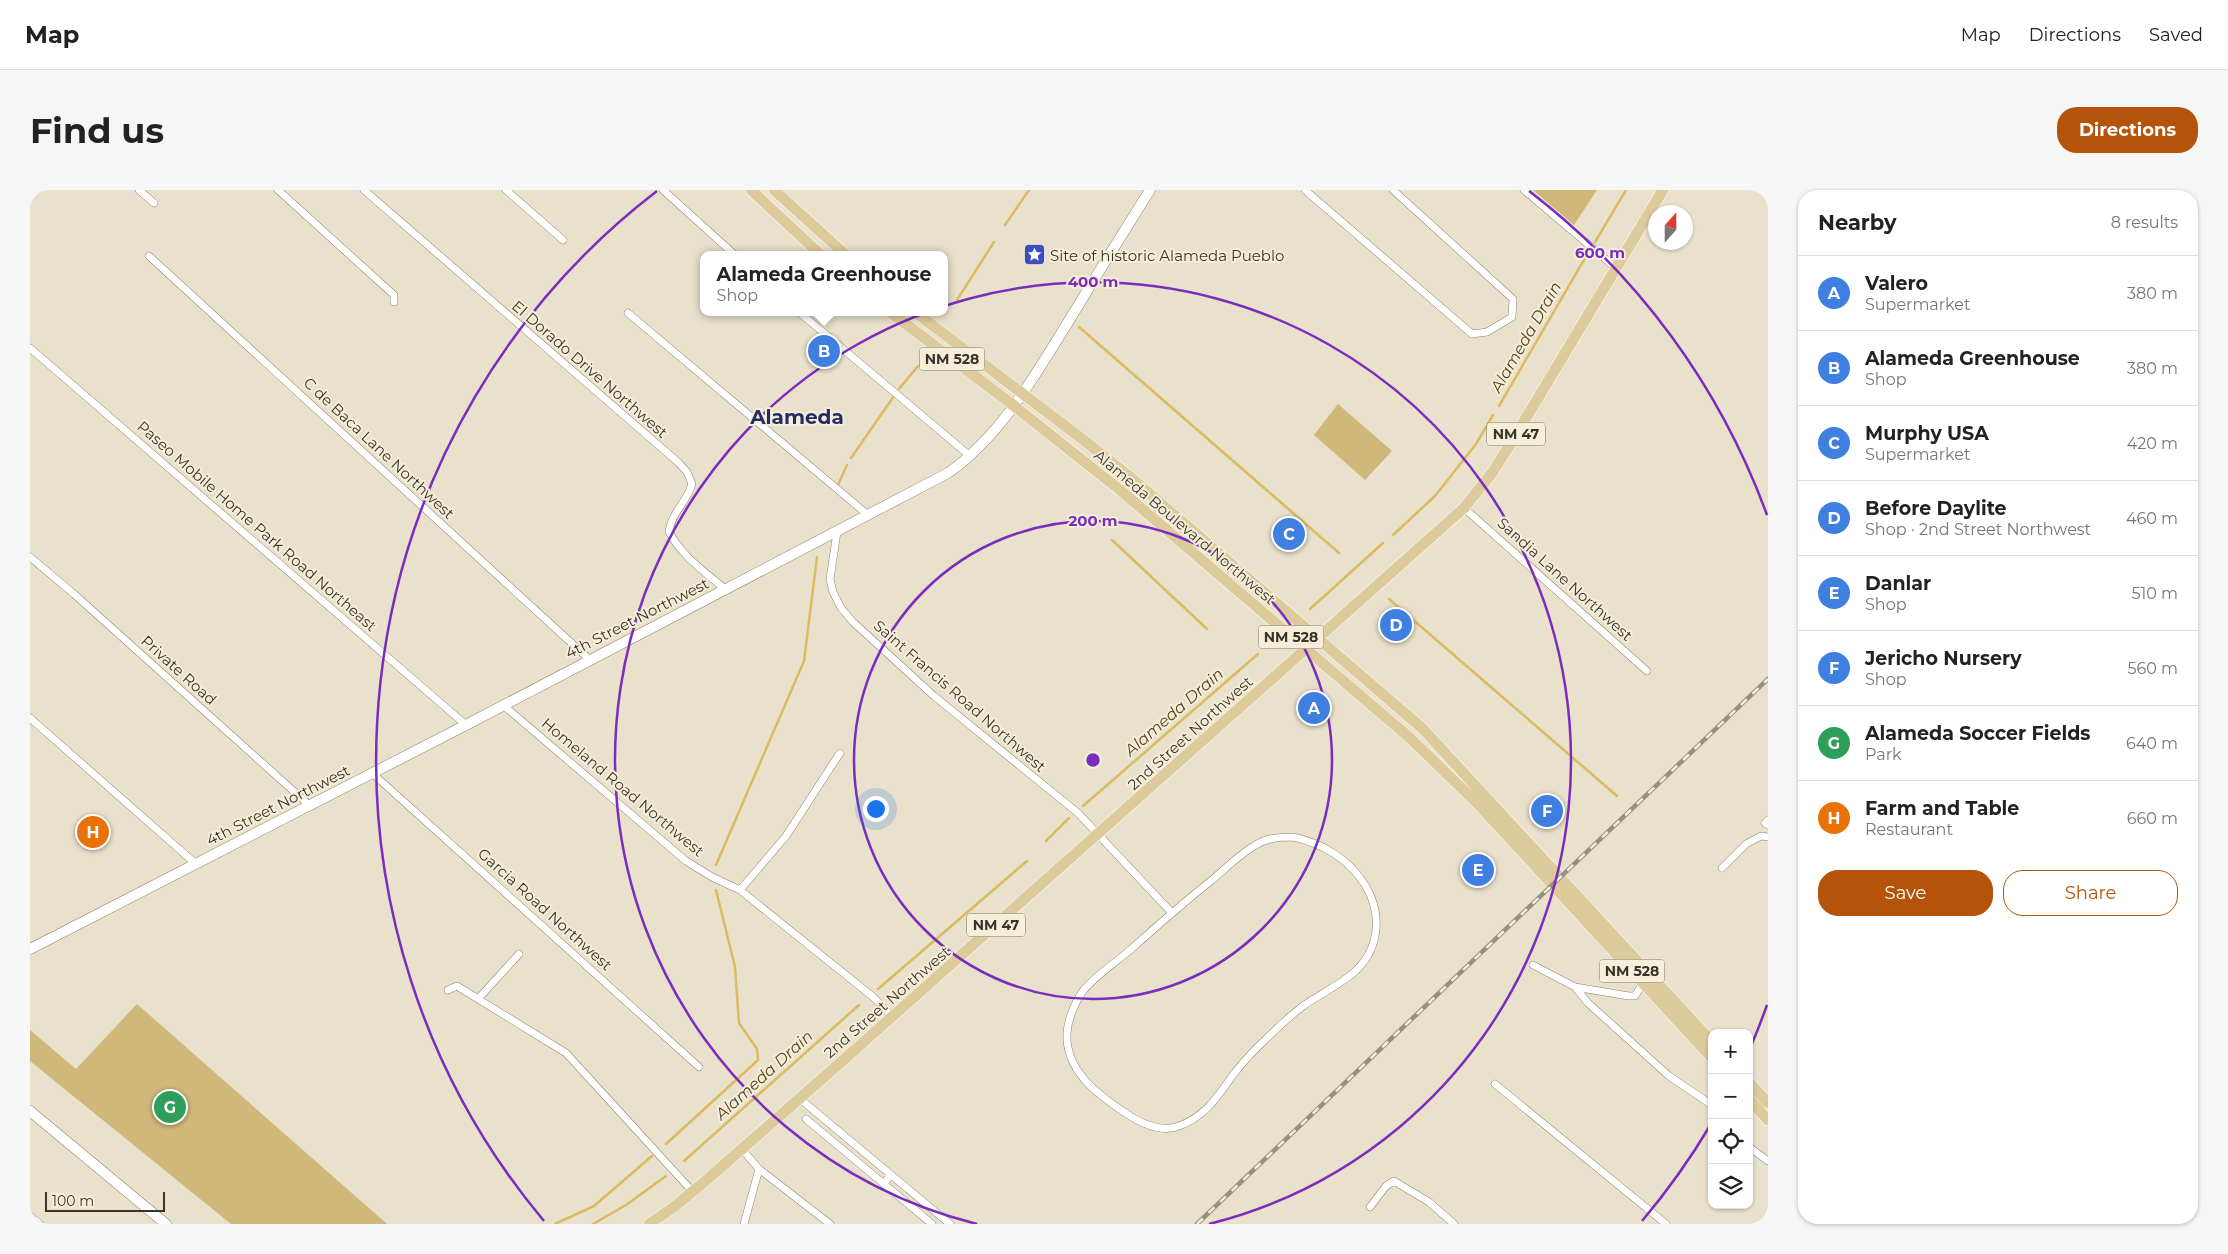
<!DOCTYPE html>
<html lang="en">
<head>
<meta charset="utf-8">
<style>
	body { margin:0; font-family:Montserrat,sans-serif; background:#f6f6f6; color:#222 }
	.controls { position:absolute; right:15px; bottom:15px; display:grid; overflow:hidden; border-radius:10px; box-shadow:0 1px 4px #0004 }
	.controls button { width:45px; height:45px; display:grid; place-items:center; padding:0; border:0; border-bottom:1px solid #e0e0e0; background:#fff; color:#222; font:25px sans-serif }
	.compass { position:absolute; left:1618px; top:15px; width:45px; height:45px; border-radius:50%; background:#fff; box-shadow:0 1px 4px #0004; rotate:21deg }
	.scale { position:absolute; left:15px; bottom:12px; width:120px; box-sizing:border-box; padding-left:5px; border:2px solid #37342c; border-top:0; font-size:14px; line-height:18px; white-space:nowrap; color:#37342c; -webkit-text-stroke:4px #f6eed8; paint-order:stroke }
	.you { position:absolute; left:845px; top:618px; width:18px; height:18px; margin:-12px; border:4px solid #fff; border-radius:50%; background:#1a73e8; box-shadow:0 0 0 8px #1a73e833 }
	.badge { display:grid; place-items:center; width:32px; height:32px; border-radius:50%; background:#b45309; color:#fff; font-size:16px; font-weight:700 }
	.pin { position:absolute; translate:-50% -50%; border:2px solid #fff; box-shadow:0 1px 5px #0006 }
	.popup { position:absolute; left:670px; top:61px; width:248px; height:65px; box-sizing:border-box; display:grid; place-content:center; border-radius:10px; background:#fff; filter:drop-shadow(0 1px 4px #0005); font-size:16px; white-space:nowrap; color:#767676 }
	.popup b { font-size:19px; color:#222 }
	.popup::after { content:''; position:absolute; left:50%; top:100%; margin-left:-10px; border:10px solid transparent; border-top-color:#fff }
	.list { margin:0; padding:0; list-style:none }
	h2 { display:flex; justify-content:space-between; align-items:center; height:65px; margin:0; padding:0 20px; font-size:21px }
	h2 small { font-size:16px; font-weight:400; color:#767676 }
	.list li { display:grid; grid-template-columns:32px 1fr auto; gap:15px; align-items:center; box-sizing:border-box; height:75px; padding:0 20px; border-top:1px solid #e0e0e0 }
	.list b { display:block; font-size:19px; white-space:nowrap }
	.list p { margin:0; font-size:16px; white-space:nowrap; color:#767676 }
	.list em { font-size:16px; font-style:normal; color:#767676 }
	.actions { display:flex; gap:10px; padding:15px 20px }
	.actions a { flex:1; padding:11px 0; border:1px solid #b45309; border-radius:20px; text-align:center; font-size:18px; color:#b45309 }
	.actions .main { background:#b45309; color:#fff }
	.icon { flex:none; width:28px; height:28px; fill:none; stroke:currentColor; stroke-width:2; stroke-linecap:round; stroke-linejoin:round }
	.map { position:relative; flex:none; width:1738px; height:1034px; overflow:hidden; border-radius:20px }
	header { display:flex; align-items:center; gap:30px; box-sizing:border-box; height:70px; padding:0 25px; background:#fff; border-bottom:1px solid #e0e0e0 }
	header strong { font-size:24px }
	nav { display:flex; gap:28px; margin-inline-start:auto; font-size:18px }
	.intro { display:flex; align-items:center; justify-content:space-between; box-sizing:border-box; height:120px; padding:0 30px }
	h1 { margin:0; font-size:35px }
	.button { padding:12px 22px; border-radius:20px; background:#b45309; color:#fff; font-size:18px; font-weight:700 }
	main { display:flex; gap:30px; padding:0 30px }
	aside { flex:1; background:#fff; border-radius:20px; box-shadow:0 1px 4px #0004 }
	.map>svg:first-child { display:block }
	.green { fill:#cfb87a }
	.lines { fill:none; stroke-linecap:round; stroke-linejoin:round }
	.stream { stroke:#dbbb61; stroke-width:2.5 }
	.street-casing { stroke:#8b8370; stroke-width:8 }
	.secondary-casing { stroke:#8b8370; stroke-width:11 }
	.primary-casing { stroke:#fff; stroke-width:12 }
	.street { stroke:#fff; stroke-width:7 }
	.secondary { stroke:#fff; stroke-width:10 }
	.primary { stroke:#ddcb9b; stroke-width:11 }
	.rail-casing { stroke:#969081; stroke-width:4.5 }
	.rail { stroke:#f6eed8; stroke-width:2.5; stroke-dasharray:8; stroke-linecap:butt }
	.ring { fill:none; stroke:#7b2cbf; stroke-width:2.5 }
	.labels { text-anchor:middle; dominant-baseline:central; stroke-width:4; stroke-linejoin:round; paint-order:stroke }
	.shield { fill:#f6eed8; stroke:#706c60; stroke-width:1 }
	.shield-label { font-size:14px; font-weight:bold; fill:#37342c }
	.poi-label { font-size:15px; fill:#37342c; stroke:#f6eed8; text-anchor:start }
	.street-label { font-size:15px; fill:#37342c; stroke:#f6eed8 }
	.water-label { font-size:16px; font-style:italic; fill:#51441e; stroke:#f6eed8 }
	.district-label { font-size:20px; font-weight:bold; fill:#202d65; stroke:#f6eed8 }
	.centre { fill:#7b2cbf; stroke:#f6eed8; stroke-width:2.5 }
	.ring-label { font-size:15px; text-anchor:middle; font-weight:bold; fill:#7b2cbf; stroke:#f6eed8; stroke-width:4; stroke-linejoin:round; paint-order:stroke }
</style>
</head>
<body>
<header>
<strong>Map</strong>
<nav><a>Map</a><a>Directions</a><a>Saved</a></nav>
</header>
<div class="intro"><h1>Find us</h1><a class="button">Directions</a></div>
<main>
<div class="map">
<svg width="1738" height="1034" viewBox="0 0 1738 1034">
	<rect width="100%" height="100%" fill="#e9e1cb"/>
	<!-- green -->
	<path class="green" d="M1503,0H1567L1544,35Z
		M1308,214L1362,261L1335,290L1284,245Z
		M107,814L357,1034H201L0,871V840L46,879Z"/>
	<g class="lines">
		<!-- stream -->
		<path class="stream" d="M975,35L999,0
			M1565,52L1596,0
			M927,110L964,52
			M1049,137L1309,363
			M869,199L888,176
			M1469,216L1558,63
			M821,268L864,206
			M808,295L817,275
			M1363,345L1405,306L1446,254L1463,225
			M1082,350L1177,439
			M1359,409L1587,606
			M1280,419L1353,353
			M1053,616L1228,464
			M1016,651L1039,628
			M686,675L774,471L787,367
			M848,799L997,671
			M636,954L728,870L727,859L709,833L705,777L686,700
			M654,971L829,815
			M525,1034L564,1016L622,966
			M563,1034L596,1015L636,986"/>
		<defs>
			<path id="street" d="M109,0L124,13
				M248,0L364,105V112
				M334,0L649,273L657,282L662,294C657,312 642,322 639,341C650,365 675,382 695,399
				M476,0L533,50
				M633,0L705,65
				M1275,0L1442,144L1457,142L1482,127L1483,109L1363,0
				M1494,0L1586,78
				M119,66L560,470
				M769,122L940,266
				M598,123L838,325
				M0,158L436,535
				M1434,318L1617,481
				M807,342L800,389L803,402L811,418L823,432L904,506L1048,623L1142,723
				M0,367L44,404L279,615
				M473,515L656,671L682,687L710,700L842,806L862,826
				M0,528L166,674
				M342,583L669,877
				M1738,630L1735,633L1738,635
				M1263,647C1292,653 1319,669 1335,695C1353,724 1350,761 1322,784C1307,796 1289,805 1273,816C1260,826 1248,837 1236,849C1224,860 1213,872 1203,885C1187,907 1176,926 1149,936C1131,943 1110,933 1094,922C1067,904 1035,880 1037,843C1038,829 1045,812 1053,801C1065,786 1085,773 1100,760C1127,736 1154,712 1182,690C1196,678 1209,665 1224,656C1236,648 1249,647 1263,647Z
				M1692,678L1716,654L1731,646L1738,647
				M710,700L756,646L810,563
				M1503,775L1545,797L1558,813L1639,886L1682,915
				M1545,797L1599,806H1605L1613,793
				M418,800L427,796L536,863L663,1002
				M449,808L489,764
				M1465,894L1636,1034
				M769,908L920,1034
				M776,929L854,994L860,985
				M1719,957L1738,971
				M711,958L729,979L800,1034
				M854,994L902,1034
				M1340,1017L1356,996L1364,991L1399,1012L1424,1034
				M0,1026L10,1034
				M714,1034L729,979"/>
			<path id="secondary" d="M0,759L436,535L918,283C971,246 1006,184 1040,129C1066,86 1093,43 1120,0
				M0,921L136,1034"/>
			<path id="primary" d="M721,0L791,65
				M744,0L816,65
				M860,122L983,215L1090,300L1380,548L1448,614L1682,868
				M885,122L1051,248L1099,286L1392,538L1682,852
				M1719,892L1738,913
				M1719,909L1738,930
				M619,1034L644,1017L673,993L810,873L1434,318L1462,283L1484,248L1633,0"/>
		</defs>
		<!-- street casing -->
		<use href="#street" class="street-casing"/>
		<!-- secondary casing -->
		<use href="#secondary" class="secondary-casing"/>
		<!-- primary casing -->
		<use href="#primary" class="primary-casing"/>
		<!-- street -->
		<use href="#street" class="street"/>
		<!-- secondary -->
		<use href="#secondary" class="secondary"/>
		<!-- primary -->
		<use href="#primary" class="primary"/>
		<defs>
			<path id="rail" d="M1167,1034L1738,489"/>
		</defs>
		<!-- rail casing -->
		<use href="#rail" class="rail-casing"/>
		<!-- rail -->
		<use href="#rail" class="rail"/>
	</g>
	<!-- distance rings -->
	<g class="ring">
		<circle cx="1063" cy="570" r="239"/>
		<path d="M947 1034A478 478 0 1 1 1179 1034"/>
		<path d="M1737 815A717 717 0 0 1 1721 856M1681 934A717 717 0 0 1 1612 1031M514 1031A717 717 0 0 1 627 1M1499 1A717 717 0 0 1 1737 325"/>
	</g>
	<!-- icons -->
	<defs>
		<symbol id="sight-square" viewBox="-11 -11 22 22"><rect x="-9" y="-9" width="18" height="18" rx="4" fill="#394ec1" stroke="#f6eed8"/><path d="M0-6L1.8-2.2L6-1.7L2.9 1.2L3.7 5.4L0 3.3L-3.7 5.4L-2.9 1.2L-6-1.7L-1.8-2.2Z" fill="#fff"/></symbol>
	</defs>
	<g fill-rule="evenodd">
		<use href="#sight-square" x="992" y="52" width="25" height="25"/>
	</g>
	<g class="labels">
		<!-- shield labels -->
		<g class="shield">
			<rect x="889.5" y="157.5" width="65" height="23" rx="4"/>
			<rect x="1457" y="232.5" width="58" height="23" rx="4"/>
			<rect x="1228.5" y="435.5" width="65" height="23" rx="4"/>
			<rect x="937" y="723.5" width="58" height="23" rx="4"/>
			<rect x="1569.5" y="769.5" width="65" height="23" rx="4"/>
		</g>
		<g class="shield-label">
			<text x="922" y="169">NM 528</text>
			<text x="1486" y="244">NM 47</text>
			<text x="1261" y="447">NM 528</text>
			<text x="966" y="735">NM 47</text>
			<text x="1602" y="781">NM 528</text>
		</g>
		<!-- poi labels -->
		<g class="poi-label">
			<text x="1020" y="65">Site of historic Alameda Pueblo</text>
		</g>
		<!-- street labels -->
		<g class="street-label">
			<text transform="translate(560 179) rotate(41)">El Dorado Drive Northwest</text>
			<text transform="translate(349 258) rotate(43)">C de Baca Lane Northwest</text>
			<text transform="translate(227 336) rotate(41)">Paseo Mobile Home Park Road Northeast</text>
			<text transform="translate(1155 337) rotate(40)">Alameda Boulevard Northwest</text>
			<text transform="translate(1535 389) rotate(42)">Sandia Lane Northwest</text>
			<text transform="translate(607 428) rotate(-27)">4th Street Northwest</text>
			<text transform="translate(149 480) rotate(42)">Private Road</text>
			<text transform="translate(930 506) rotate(41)">Saint Francis Road Northwest</text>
			<text transform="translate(1160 543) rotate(-42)">2nd Street Northwest</text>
			<text transform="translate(593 597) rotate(40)">Homeland Road Northwest</text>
			<text transform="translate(248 615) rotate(-27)">4th Street Northwest</text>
			<text transform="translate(515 719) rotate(42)">Garcia Road Northwest</text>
			<text transform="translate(857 812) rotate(-41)">2nd Street Northwest</text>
		</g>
		<!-- water labels -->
		<g class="water-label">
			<text transform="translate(1496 147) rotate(-60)">Alameda Drain</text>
			<text transform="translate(1144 522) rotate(-41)">Alameda Drain</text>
			<text transform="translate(734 885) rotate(-42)">Alameda Drain</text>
		</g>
		<!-- district labels -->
		<g class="district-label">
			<text x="767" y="227">Alameda</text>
		</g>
	</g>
	<circle cx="1063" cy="570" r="8" class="centre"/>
	<g class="ring-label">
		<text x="1570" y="68">600 m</text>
		<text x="1063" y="97">400 m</text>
		<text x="1063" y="336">200 m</text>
	</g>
</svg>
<div class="controls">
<button>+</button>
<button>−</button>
<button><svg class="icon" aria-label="locate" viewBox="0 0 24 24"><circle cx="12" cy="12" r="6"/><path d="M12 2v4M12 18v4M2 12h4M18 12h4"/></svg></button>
<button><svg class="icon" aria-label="layers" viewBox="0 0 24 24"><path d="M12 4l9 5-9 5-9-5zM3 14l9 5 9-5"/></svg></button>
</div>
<svg class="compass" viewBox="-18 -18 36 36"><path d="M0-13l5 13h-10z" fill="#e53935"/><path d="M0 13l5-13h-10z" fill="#767676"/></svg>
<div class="scale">100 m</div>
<div class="you"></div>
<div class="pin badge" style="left:1284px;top:518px;background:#3f7fe0">A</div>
<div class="pin badge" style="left:794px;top:161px;background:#3f7fe0">B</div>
<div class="popup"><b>Alameda Greenhouse</b>Shop</div>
<div class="pin badge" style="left:1259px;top:344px;background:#3f7fe0">C</div>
<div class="pin badge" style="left:1366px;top:435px;background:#3f7fe0">D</div>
<div class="pin badge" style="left:1448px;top:680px;background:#3f7fe0">E</div>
<div class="pin badge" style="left:1517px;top:621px;background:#3f7fe0">F</div>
<div class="pin badge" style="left:140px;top:917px;background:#2e9e5b">G</div>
<div class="pin badge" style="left:63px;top:642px;background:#e8710a">H</div>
</div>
<aside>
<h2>Nearby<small>8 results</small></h2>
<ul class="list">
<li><span class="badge" style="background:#3f7fe0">A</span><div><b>Valero</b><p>Supermarket</p></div><em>380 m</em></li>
<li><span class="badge" style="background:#3f7fe0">B</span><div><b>Alameda Greenhouse</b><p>Shop</p></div><em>380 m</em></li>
<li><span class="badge" style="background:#3f7fe0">C</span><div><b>Murphy USA</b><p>Supermarket</p></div><em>420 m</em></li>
<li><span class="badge" style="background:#3f7fe0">D</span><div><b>Before Daylite</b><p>Shop · 2nd Street Northwest</p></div><em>460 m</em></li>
<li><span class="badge" style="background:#3f7fe0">E</span><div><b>Danlar</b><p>Shop</p></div><em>510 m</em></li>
<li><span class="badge" style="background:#3f7fe0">F</span><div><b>Jericho Nursery</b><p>Shop</p></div><em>560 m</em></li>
<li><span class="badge" style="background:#2e9e5b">G</span><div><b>Alameda Soccer Fields</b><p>Park</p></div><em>640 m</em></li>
<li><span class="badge" style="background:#e8710a">H</span><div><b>Farm and Table</b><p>Restaurant</p></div><em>660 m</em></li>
</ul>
<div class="actions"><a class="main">Save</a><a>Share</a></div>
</aside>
</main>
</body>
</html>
